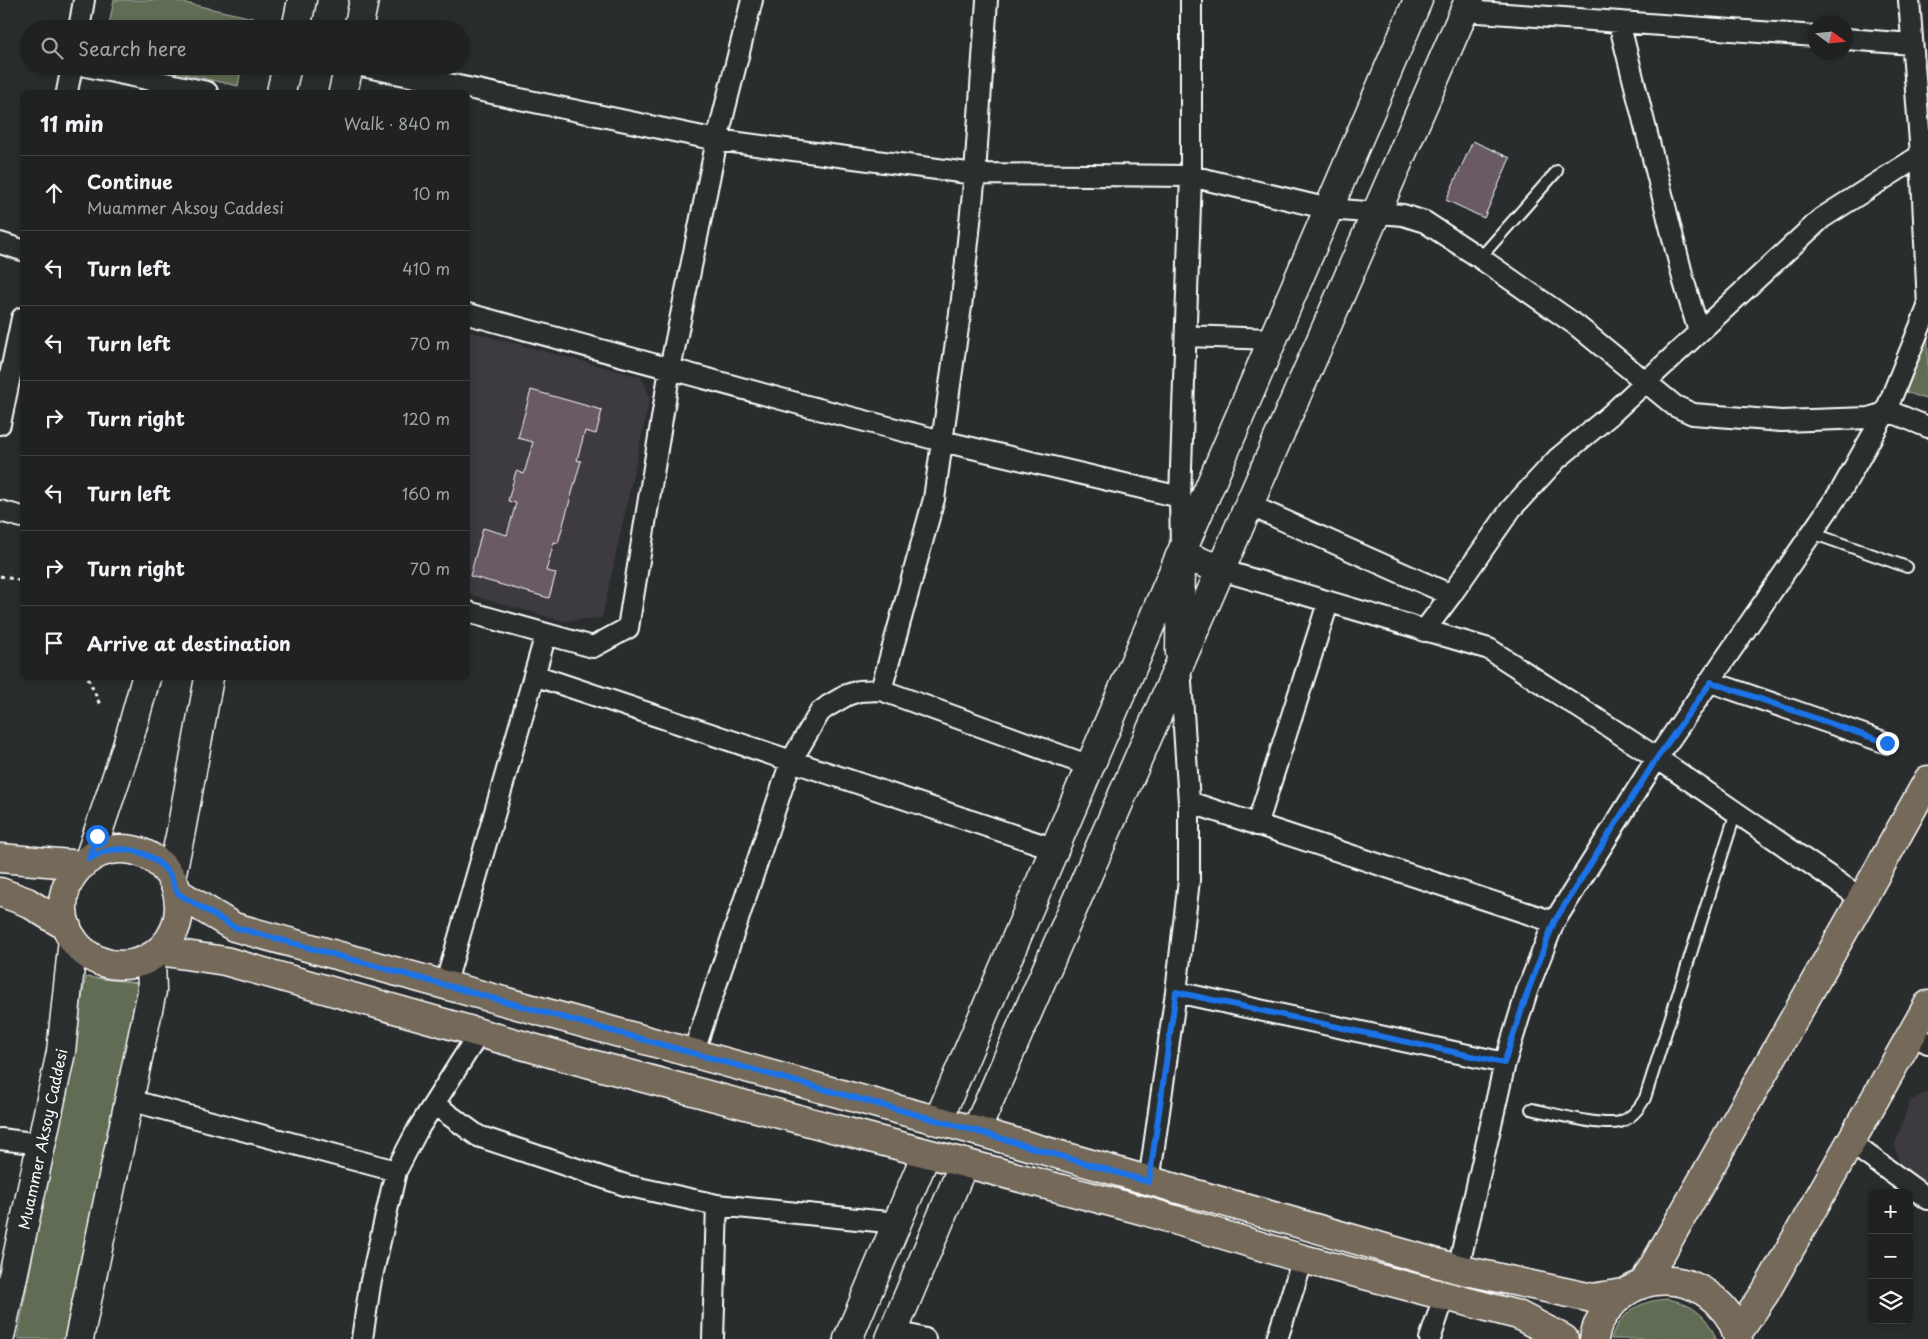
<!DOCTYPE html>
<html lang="en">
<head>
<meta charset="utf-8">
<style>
	body { margin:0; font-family:"Playpen Sans",sans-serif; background:#282a2a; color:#f1f3f6 }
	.controls { position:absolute; right:15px; bottom:15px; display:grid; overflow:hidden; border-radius:8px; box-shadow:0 2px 8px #0003 }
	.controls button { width:45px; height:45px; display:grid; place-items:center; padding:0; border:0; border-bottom:1px solid #3d3f40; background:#202222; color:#f1f3f6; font:25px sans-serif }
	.compass { position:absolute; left:1808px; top:15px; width:45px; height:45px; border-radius:50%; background:#202222; box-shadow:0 2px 8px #0003; rotate:105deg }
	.stop { position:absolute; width:15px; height:15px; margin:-11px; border:4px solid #1a73e8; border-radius:50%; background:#fff }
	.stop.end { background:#1a73e8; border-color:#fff; box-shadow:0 1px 5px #0008 }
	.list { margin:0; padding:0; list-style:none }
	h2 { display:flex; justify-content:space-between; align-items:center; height:65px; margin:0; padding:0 20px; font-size:21px }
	h2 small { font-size:16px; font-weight:400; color:#a2a4a5 }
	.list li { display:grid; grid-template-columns:32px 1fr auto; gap:15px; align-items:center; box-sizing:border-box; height:75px; padding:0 20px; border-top:1px solid #3d3f40 }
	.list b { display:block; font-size:19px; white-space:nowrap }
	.list p { margin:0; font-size:16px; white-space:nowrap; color:#a2a4a5 }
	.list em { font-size:16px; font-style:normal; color:#a2a4a5 }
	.icon { flex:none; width:28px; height:28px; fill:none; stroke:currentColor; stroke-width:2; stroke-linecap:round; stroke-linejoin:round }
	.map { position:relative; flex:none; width:1928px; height:1339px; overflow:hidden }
	.search { position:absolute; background:#202222; box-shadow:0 2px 8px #0003; left:20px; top:20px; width:450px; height:55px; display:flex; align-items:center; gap:12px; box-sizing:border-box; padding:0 18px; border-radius:28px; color:#a2a4a5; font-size:19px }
	.panel { position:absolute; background:#202222; box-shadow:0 2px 8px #0003; left:20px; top:90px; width:450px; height:590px; border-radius:8px }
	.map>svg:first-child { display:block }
	.built { fill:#3d3a3f }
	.green { fill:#616c53; stroke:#b0b6a9 }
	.building { fill:#6a5a66; stroke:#fff }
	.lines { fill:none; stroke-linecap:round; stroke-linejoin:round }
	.lane-casing { stroke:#fff; stroke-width:14 }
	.street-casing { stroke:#fff; stroke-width:24 }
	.secondary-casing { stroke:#fff; stroke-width:31 }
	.primary-casing { stroke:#fff; stroke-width:31 }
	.path { stroke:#fff; stroke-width:3; stroke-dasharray:4 4; stroke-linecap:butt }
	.lane { stroke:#2a2d2e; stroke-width:10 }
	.street { stroke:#2a2d2e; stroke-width:20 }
	.secondary { stroke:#2a2d2e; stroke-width:28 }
	.primary { stroke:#746a5a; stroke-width:28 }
	.route { stroke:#1a73e8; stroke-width:6 }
	.labels { text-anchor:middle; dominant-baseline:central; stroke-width:5; stroke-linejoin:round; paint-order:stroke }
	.street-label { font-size:15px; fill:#fff; stroke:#2a2d2e }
</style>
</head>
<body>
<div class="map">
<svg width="1928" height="1339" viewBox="0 0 1928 1339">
	<rect width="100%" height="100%" fill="#2a2d2e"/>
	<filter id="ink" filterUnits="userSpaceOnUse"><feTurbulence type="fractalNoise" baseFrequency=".02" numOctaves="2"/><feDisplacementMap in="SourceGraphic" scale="10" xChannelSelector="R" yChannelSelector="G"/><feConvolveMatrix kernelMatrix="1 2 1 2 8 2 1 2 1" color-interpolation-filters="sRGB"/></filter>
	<g filter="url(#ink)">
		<!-- built -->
		<path class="built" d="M468,331L641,377L650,397L602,618L563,621L468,594Z
			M1928,1092V1184L1899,1164L1895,1144L1910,1101Z"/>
		<!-- green -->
		<path class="green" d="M114,0H172L253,18L250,29H108Z
			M149,66H242L238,86Z
			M1928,336V400L1906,392Z
			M86,977L139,983L64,1339H17Z
			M1668,1299C1691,1304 1708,1315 1716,1339H1611C1622,1311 1639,1301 1668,1299Z"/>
		<!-- building -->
		<path class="building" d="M1473,141L1510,158L1484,218L1446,200Z
			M531,390L602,410L596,434L585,431L577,460L581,461L558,543L554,542L546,571L556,573L549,598L470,576L483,528L507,535L516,503L508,501L516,471L524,474L533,442L518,438Z"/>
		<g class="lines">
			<defs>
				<path id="lane" d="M1480,258L1557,171
					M1812,533L1907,567
					M1531,1109C1552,1113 1601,1127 1620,1122C1632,1118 1639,1109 1645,1098L1736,812"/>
				<path id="street" d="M1464,11L1816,36
					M1619,22L1684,282L1699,332
					M79,29L84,0
					M1846,39L1912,44
					M86,66L207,92
					M362,66L717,140L975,174L1191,176L1329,209L1403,215L1425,222L1480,258L1576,325L1675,406L1693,414L1781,421L1869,418L1885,413L1896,414L1928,427
					M67,92L72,66
					M0,243L22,250
					M468,314L807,406L942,441L1180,497
					M1186,336L1273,339
					M0,424L22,318
					M1249,505L1451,595
					M0,511L22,517
					M1181,548L1180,497L1191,176V0
					M1221,570L1489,649L1657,758L1862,899
					M468,612L593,647L628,628L670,369L717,140L752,0
					M1424,631L1451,595L1511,509L1557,459L1609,416L1822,218L1921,155
					M534,675L1055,849
					M1711,682L1887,743
					M881,690L934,499L962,299L975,174L987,0
					M1189,802L1554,922
					M1257,825L1328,603
					M445,986L546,634
					M1176,992L1505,1063
					M1912,1034L1928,1043
					M693,1054L791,761L820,712L828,706L847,695L859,691L881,690L1090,766
					M129,1100L396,1171
					M434,1104L478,1136L625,1185L717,1205L897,1223
					M0,1139L41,1144
					M1851,1143L1928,1199
					M1149,1182L1176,992L1189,880V802L1180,667
					M1458,1269L1505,1063L1527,991L1554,922L1657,758L1842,489L1885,413L1928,307L1921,155L1909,0
					M893,1331L925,1339
					M362,1339L370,1285L396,1171L418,1129L479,1033
					M713,1339L717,1205
					M1277,1339L1303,1259
					M1430,1339L1444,1297"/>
				<path id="secondary" d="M296,29L302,0
					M358,29L364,0
					M281,92L287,66
					M343,92L349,66
					M1180,653L1181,554L1221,570
					M89,859L127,746L146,678
					M171,877L180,836L209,678
					M938,1121L1418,0
					M976,1131L1469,0
					M0,1337L61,1052L73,939
					M79,1339L152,991L151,957
					M848,1339L926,1154
					M890,1339L964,1163"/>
				<path id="primary" d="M63 907a58 58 0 1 1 116 0a58 58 0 1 1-116 0Z
					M0,858L82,865
					M0,892L27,902L67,927
					M178,893L234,927L976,1131L1458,1269L1592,1298L1623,1293
					M159,951L225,961L561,1056L1145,1211L1303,1259L1518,1315L1564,1339
					M1644,1283L1862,899L1928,780
					M1737,1334L1765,1293L1928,1005
					M1594,1339C1596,1325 1604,1312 1614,1302C1644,1272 1691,1274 1720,1305C1729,1314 1736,1327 1738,1339"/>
			</defs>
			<!-- lane casing -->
			<use href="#lane" class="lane-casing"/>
			<!-- street casing -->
			<use href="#street" class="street-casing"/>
			<!-- secondary casing -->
			<use href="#secondary" class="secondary-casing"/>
			<!-- primary casing -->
			<use href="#primary" class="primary-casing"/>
			<!-- path -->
			<path class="path" d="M0,576L22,581
				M88,678L101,707"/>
			<!-- lane -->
			<use href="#lane" class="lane"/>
			<!-- street -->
			<use href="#street" class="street"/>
			<!-- secondary -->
			<use href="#secondary" class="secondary"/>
			<!-- primary -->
			<use href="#primary" class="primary"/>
		</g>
	</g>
	<g class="lines" filter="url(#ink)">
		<!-- route -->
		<path class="route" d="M97,836L89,859C116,841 151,849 170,875C173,880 174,888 178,893C181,896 187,899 191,901C205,910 219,918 234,927L976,1131L1149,1182L1176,992L1504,1063L1528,991L1554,922L1657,758L1711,682L1887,743"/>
	</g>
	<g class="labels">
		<!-- street labels -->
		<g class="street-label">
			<text transform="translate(42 1139) rotate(-78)">Muammer Aksoy Caddesi</text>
		</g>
	</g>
</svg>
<div class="controls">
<button>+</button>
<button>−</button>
<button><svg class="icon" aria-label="layers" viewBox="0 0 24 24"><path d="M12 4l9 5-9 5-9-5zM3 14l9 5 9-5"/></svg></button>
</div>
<svg class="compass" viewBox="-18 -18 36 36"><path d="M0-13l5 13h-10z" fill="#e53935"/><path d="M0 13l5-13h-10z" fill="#a2a4a5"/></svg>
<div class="stop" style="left:97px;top:836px"></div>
<div class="stop end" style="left:1887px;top:743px"></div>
<div class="search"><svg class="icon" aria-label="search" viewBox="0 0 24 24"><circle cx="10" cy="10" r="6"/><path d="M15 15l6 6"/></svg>Search here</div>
<section class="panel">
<h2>11 min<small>Walk · 840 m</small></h2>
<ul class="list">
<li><svg class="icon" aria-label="ahead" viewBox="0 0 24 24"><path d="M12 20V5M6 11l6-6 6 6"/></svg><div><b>Continue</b><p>Muammer Aksoy Caddesi</p></div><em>10 m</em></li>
<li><svg class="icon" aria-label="left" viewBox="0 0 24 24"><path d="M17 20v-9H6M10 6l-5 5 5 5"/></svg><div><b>Turn left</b></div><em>410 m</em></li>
<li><svg class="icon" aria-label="left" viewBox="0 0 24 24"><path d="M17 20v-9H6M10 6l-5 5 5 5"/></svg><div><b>Turn left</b></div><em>70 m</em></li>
<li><svg class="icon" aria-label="right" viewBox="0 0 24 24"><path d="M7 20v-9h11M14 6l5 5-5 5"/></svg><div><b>Turn right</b></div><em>120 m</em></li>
<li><svg class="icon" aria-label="left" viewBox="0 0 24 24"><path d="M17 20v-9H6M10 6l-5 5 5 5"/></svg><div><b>Turn left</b></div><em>160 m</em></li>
<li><svg class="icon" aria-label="right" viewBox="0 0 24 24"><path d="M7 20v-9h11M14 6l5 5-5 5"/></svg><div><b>Turn right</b></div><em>70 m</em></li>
<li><svg class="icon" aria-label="arrive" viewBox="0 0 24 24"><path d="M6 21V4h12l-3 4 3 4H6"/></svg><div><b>Arrive at destination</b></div></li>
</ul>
</section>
</div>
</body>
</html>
